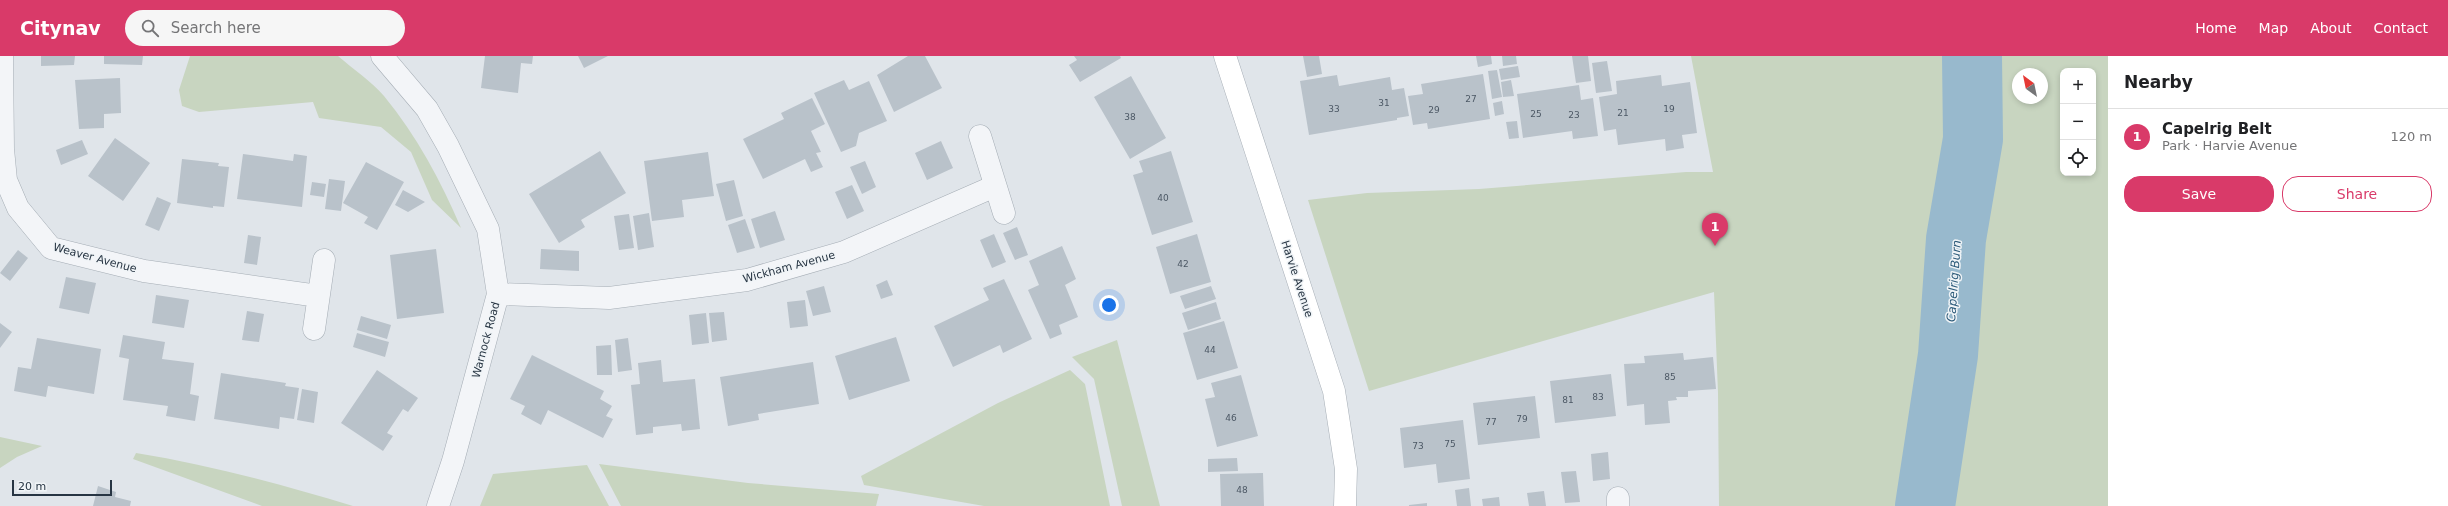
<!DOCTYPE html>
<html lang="en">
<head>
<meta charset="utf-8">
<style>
	body { margin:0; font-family:"DejaVu Sans",sans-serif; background:#f6f6f6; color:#202124 }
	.controls { position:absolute; right:12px; top:12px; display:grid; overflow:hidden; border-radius:8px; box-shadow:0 2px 6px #0003 }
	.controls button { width:36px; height:36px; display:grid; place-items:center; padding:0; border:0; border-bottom:1px solid #e0e0e0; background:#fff; color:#202124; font:20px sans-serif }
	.compass { position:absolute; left:2012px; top:12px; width:36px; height:36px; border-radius:50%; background:#fff; box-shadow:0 2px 6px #0003; rotate:327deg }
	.scale { position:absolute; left:12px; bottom:10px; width:100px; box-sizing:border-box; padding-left:4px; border:2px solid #273543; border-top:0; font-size:11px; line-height:14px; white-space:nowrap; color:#273543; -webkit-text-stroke:3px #f0f4f7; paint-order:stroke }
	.you { position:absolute; left:1109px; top:249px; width:14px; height:14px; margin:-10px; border:3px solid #fff; border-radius:50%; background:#1a73e8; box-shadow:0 0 0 6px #1a73e833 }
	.badge { display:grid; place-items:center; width:26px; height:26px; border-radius:50%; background:#d93a69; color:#fff; font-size:13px; font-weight:700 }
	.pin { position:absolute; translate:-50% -33px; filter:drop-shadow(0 1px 2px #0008) }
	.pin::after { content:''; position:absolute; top:21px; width:14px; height:12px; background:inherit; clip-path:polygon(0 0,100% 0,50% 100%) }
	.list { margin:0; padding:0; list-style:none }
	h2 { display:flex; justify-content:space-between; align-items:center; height:52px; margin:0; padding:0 16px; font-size:17px }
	h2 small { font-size:13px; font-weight:400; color:#757577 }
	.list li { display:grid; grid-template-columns:26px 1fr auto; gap:12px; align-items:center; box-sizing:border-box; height:56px; padding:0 16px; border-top:1px solid #e0e0e0 }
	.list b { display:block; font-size:15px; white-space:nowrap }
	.list p { margin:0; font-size:13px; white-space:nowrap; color:#757577 }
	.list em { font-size:13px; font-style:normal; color:#757577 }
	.actions { display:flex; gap:8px; padding:12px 16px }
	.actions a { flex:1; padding:9px 0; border:1px solid #d93a69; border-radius:16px; text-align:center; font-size:14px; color:#d93a69 }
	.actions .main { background:#d93a69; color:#fff }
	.icon { flex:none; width:22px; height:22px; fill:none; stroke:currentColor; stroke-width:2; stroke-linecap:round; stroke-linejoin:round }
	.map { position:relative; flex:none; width:2108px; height:450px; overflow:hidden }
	header { display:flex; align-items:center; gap:24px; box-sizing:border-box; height:56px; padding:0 20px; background:#d93a69; color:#fff }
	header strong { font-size:19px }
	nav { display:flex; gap:22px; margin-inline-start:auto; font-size:14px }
	.search { width:280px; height:36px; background:#f6f6f6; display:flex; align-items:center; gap:10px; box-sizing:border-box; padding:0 14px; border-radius:22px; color:#757577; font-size:15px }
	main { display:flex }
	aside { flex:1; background:#fff }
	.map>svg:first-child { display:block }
	.green { fill:#c8d5c0; fill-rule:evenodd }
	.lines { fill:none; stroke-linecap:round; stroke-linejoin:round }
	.river { stroke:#98b9cd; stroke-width:60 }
	.building { fill:#b9c2ca }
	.street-casing { stroke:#a5adb5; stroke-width:23 }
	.secondary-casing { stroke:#a5adb5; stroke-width:23 }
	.street { stroke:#f3f5f8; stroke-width:22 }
	.secondary { stroke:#fff; stroke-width:22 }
	.labels { text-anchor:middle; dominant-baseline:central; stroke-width:3; stroke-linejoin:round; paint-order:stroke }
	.number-label { font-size:9px; fill:#4c5865 }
	.street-label { font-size:11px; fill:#273543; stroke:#f0f4f7 }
	.water-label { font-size:12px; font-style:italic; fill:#2d5b7a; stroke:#f0f4f7 }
</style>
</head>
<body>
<header>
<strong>Citynav</strong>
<div class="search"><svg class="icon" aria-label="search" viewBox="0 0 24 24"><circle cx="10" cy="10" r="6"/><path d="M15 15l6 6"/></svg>Search here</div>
<nav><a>Home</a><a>Map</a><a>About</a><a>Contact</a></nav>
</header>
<main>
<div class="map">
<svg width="2108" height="450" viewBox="0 0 2108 450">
	<rect width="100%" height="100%" fill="#e0e5ea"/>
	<!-- green -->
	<path class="green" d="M190,0H338C353,13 371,25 384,40C417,80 441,125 461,172L432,144L411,96L381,71L319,62L313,46L199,56L182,50L179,34Z
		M1691,0H2108V450H1719L1718,337L1714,236L1369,335L1308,144L1367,137L1479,133L1686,116H1713ZM2063,15H2093V117H2063ZM2018,18H2042V42H2018Z
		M1117,284L1160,450H1122L1094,323L1072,301Z
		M1070,314L1085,328L1110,450H984L864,429L861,420L998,347Z
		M0,381L42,390L17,401L0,412Z
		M136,397C210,409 281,428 353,450H262L133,403Z
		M599,408L748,427L879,438L876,450H621Z
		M587,409L609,450H480L493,418Z"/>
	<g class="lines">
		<!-- river -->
		<path class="river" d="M1925,450L1948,299L1956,183L1973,83L1972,0"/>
	</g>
	<!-- building -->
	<path class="building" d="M41,0H75L74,9L41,10Z
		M104,0H143L142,9L104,8Z
		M485,0H533L532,8L521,7L518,37L481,32Z
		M578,0H608L584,12Z
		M908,0H925L942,32L894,56L877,19Z
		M1074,0H1120L1121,2L1080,26L1069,9L1077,4Z
		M1303,0H1319L1322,18L1307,21Z
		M1476,0H1491L1492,8L1478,11Z
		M1502,0H1516L1517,8L1503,10Z
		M1572,0H1588L1591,25L1576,27Z
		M1607,5L1612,35L1596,37L1592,7Z
		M1518,10L1520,21L1501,24L1499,13Z
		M1497,14L1502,41L1492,43L1488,15Z
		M1483,18L1490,63L1428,73L1427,67L1413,69L1408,40L1423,38L1421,28Z
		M1337,19L1339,30L1390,21L1392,34L1404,32L1409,60L1397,62V64L1309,79L1300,25Z
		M1661,19L1662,30L1690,26L1697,77L1682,79L1684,92L1666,95L1665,83L1618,89L1616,73L1604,75L1599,41L1617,38L1616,25Z
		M1131,20L1166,82L1130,103L1094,41Z
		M120,22L121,57L104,58V72L79,73L75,24Z
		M844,24L849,34L869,25L887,65L859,77L856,90L841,96L814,37Z
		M1511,24L1514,40L1503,41L1501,26Z
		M1579,29L1581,44L1593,42L1598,80L1573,83L1572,75L1523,82L1517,38Z
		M812,42L825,68L811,75L821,96L816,97L823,111L811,116L805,103L763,123L743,83L784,63L781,57Z
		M1502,45L1504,58L1495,60L1493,47Z
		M1517,65L1519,82L1509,83L1506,66Z
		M115,82L150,107L123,145L88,120Z
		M82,84L88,98L61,109L56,94Z
		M941,85L953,112L927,124L915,97Z
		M600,95L626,137L581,164L585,171L559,187L529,138Z
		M1171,95L1193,166L1152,179L1133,119L1143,116L1139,105Z
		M708,96L714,140L682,144L684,161L652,165L644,105Z
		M243,98L293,105L294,98L307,100L302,151L237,143Z
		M182,103L219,107L218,110L229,111L224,151L213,150V152L177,147Z
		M865,105L876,131L862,138L850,111Z
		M366,106L404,126L377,174L364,167L368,161L343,147Z
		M329,123L345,125L341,155L325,153Z
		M734,124L743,160L726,165L716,128Z
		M312,126L326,128L324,141L310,139Z
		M852,129L864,155L847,163L835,136Z
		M403,134L416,141L425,146L408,156L395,149Z
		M157,141L171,147L159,175L145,169Z
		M775,155L785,184L760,192L751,163Z
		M649,157L654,191L638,194L633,160Z
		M629,158L634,192L619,194L614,160Z
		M745,163L755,192L737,197L728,169Z
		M1017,171L1028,199L1015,204L1003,177Z
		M994,178L1006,206L992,212L980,184Z
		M1197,178L1211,226L1170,238L1156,191Z
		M248,179L261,181L257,209L244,207Z
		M1062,190L1076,223L1065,229L1078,261L1059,269L1062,278L1050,283L1028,234L1039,229L1029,205Z
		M436,193L444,257L397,263L390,199Z
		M541,193L579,195V215L540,213Z
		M18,194L28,202L10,225L0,217Z
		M66,221L96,227L89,258L59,252Z
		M1004,223L1032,283L1003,297L1000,289L953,311L934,270L989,244L983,232Z
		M887,224L893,239L881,243L876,229Z
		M824,230L831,256L813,260L806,235Z
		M1211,230L1216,243L1185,253L1180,240Z
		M156,239L189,244L184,272L152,267Z
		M805,244L808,270L790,272L787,246Z
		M1216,246L1221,263L1188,274L1182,257Z
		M247,255L264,258L259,286L242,284Z
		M724,256L727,284L712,286L709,257Z
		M706,257L709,287L692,289L689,259Z
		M361,260L391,269L387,283L357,274Z
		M1224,265L1238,312L1197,324L1183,277Z
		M0,267L12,276L0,292Z
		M357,277L389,286L385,301L353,291Z
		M123,279L165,286L162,303L194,307L190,338L199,340L195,365L166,360L168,350L123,344L129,303L119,301Z
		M896,281L910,325L849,344L835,300Z
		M37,282L101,293L94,338L48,330L46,341L14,335L18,311L31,313Z
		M628,282L632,314L618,316L615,284Z
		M611,289L612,319H597L596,290Z
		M1683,297L1684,304L1713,301L1716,333L1688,335V341H1676L1677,344L1668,345L1670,367L1645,369L1644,348L1627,350L1624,308L1645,307L1644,300Z
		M532,299L604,335L600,343L612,350L606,360L613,363L603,382L548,354L541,369L521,358L525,350L510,343Z
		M661,304L663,326L695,323L700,373L682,375L681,368L653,371V377L636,379L631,329L640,328L638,307Z
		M813,306L819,348L758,358L759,364L728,370L720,321Z
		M377,314L418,342L408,356L403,353L387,377L393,380L383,395L341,367Z
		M221,317L286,327L285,330L299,332L294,363L280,361L279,373L214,363Z
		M1611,318L1616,360L1555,367L1550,325Z
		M1241,319L1258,380L1217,391L1205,343L1215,341L1211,327Z
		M302,333L318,336L314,367L297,364Z
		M1535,340L1540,382L1478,389L1473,347Z
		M1463,364L1470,423L1438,427L1436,408L1404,412L1400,372Z
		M1608,396L1610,423L1593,425L1591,398Z
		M1237,402L1238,415L1208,416V403Z
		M1576,415L1580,446L1565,447L1561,416Z
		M1263,417L1264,450H1221L1220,418Z
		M98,430L116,436L115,441L131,445L130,450H93Z
		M1469,432L1471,450H1457L1455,434Z
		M1544,435L1546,450H1529L1527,437Z
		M1499,441L1500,450H1483L1482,443Z
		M1427,447V450H1409V449Z"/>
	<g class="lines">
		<defs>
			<path id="street" d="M2,0L3,93L6,124L18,152L51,192L144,215L318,240
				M382,0L427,53L448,90L488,173L498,238L453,405L438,450
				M980,80L1004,157
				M498,238L609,242L747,224L844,196L995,130
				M314,273L324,204
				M1618,442V450"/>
			<path id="secondary" d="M1225,0L1334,335L1346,413L1345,450"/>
		</defs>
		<!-- street casing -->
		<use href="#street" class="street-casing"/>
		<!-- secondary casing -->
		<use href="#secondary" class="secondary-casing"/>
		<!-- street -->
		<use href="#street" class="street"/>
		<!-- secondary -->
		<use href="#secondary" class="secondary"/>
	</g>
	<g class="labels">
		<!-- number labels -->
		<g class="number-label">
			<text x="1471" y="43">27</text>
			<text x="1384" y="47">31</text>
			<text x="1334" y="53">33</text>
			<text x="1669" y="53">19</text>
			<text x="1434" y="54">29</text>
			<text x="1623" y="57">21</text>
			<text x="1536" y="58">25</text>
			<text x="1574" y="59">23</text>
			<text x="1130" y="61">38</text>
			<text x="1163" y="142">40</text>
			<text x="1183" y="208">42</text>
			<text x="1210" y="294">44</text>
			<text x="1670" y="321">85</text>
			<text x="1598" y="341">83</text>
			<text x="1568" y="344">81</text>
			<text x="1231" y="362">46</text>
			<text x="1522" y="363">79</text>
			<text x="1491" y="366">77</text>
			<text x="1450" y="388">75</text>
			<text x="1418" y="390">73</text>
			<text x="1242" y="434">48</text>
		</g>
		<!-- street labels -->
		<g class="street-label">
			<text transform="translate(95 202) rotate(15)">Weaver Avenue</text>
			<text transform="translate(789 211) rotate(-15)">Wickham Avenue</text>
			<text transform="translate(1297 223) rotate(72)">Harvie Avenue</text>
			<text transform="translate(486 284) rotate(-75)">Warnock Road</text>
		</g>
		<!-- water labels -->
		<g class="water-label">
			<text transform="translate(1954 225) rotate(-86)">Capelrig Burn</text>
		</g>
	</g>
</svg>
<div class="controls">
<button>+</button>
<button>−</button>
<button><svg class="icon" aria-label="locate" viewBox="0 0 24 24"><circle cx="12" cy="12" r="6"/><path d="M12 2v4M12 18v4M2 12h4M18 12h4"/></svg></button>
</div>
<svg class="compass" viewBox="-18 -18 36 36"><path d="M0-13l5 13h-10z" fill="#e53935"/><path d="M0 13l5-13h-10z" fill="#757577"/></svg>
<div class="scale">20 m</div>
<div class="you"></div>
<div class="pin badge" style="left:1715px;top:190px">1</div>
</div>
<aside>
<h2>Nearby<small></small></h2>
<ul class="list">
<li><span class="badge">1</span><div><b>Capelrig Belt</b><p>Park · Harvie Avenue</p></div><em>120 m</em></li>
</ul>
<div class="actions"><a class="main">Save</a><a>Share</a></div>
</aside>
</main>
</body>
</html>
